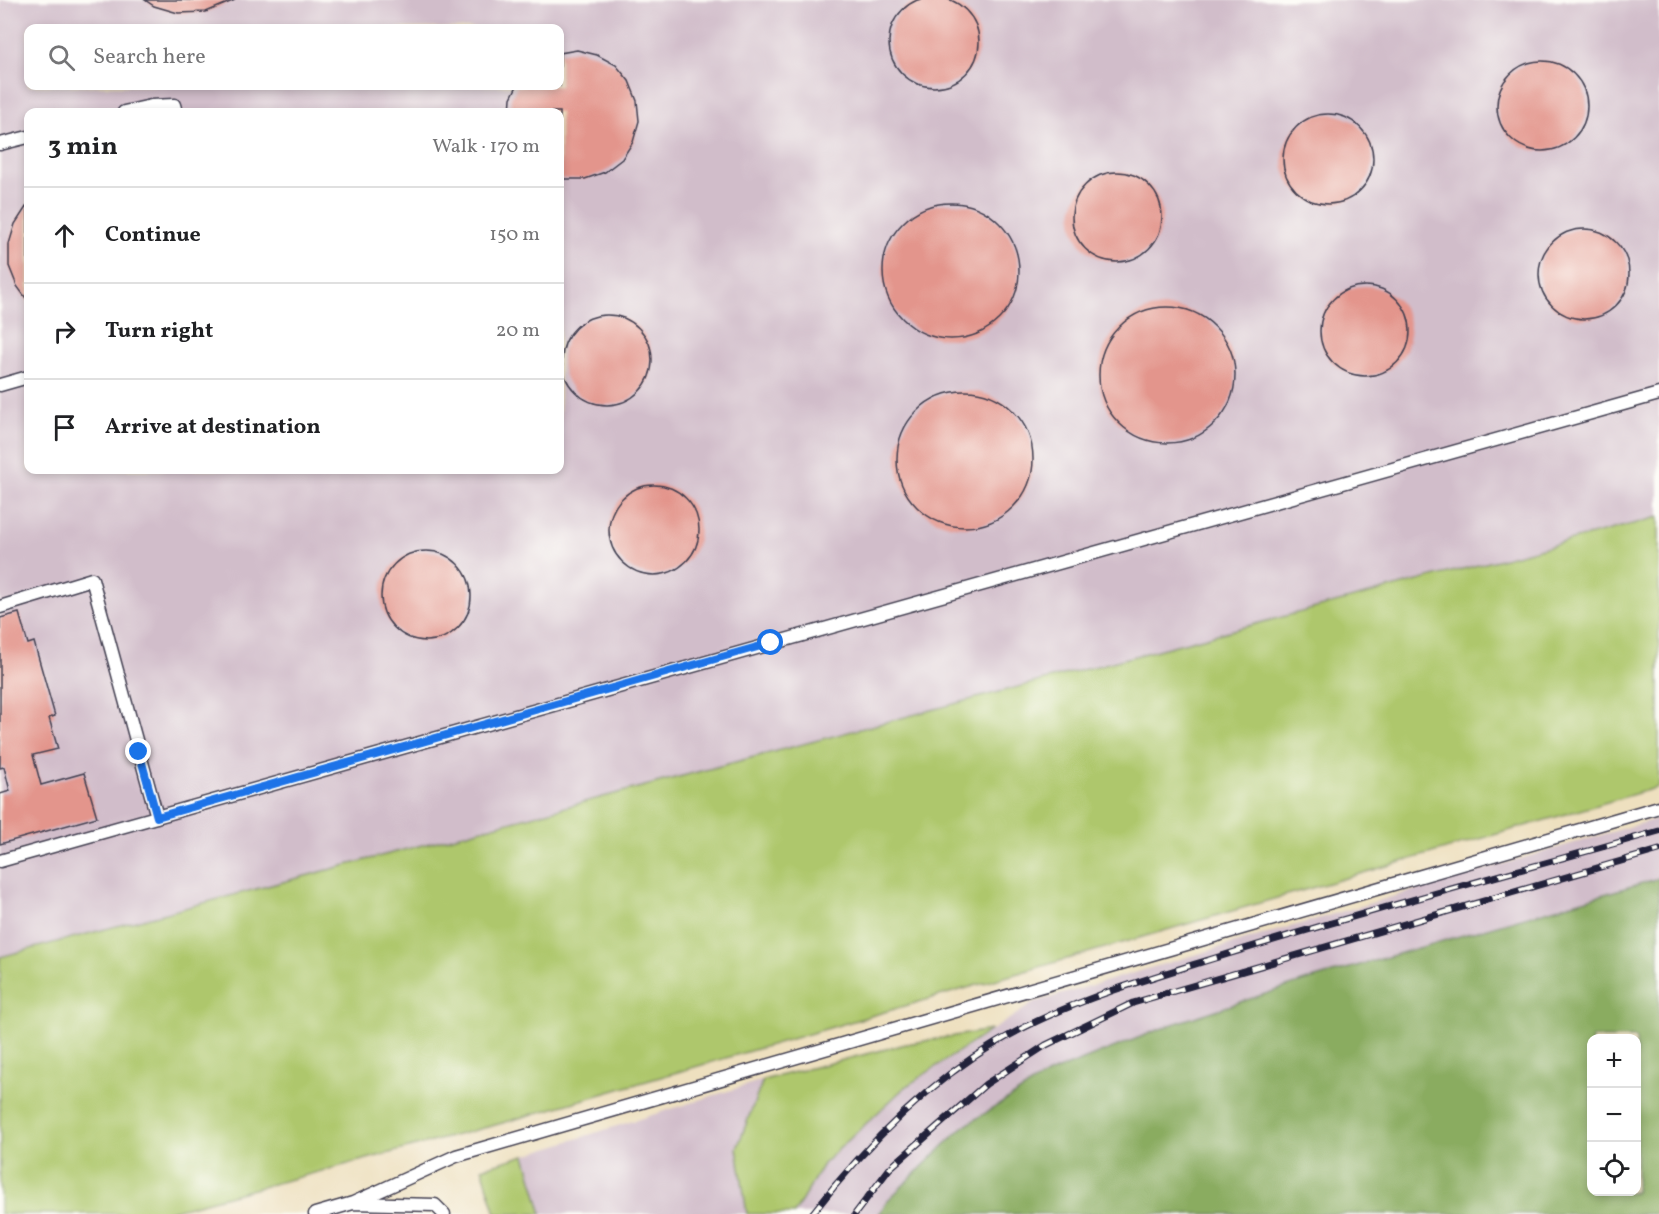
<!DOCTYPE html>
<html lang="en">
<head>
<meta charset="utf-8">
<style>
	body { margin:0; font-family:Vollkorn,serif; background:#f2f2f2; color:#202124 }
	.controls { position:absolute; right:18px; bottom:18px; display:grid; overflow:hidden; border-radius:12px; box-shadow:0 3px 9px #0003 }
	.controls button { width:54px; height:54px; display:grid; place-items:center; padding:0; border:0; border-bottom:2px solid #e0e0e0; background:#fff; color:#202124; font:30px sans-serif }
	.stop { position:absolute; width:18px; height:18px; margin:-14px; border:4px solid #1a73e8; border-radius:50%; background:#fff }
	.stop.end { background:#1a73e8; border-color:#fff; box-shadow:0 2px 6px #0008 }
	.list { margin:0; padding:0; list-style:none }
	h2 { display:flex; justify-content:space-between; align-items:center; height:78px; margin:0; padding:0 24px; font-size:26px }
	h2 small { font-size:20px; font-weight:400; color:#757577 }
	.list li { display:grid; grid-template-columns:39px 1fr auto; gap:18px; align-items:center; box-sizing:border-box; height:96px; padding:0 24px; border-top:2px solid #e0e0e0 }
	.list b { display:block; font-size:22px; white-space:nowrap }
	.list em { font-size:20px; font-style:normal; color:#757577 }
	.icon { flex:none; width:33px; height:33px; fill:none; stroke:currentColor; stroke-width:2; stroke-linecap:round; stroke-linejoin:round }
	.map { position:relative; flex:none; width:1659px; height:1214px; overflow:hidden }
	.search { position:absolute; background:#fff; box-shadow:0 3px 9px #0003; left:24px; top:24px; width:540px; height:66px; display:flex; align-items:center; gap:15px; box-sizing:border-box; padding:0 21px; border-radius:12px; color:#757577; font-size:22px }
	.panel { position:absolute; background:#fff; box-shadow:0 3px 9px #0003; left:24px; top:108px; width:540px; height:366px; border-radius:12px }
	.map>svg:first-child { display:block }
	.industrial { fill:#d1bdca; fill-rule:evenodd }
	.green { fill:#aec76c; stroke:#687454; stroke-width:1.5 }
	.forest { fill:#8aac60; stroke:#56674e; stroke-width:1.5; fill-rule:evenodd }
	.building { fill:#e3958c }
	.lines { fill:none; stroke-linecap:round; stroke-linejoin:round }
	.service-casing { stroke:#413e4f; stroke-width:15 }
	.service { stroke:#fff; stroke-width:12 }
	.rail-casing { stroke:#22223b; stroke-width:7 }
	.rail { stroke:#fdfcf7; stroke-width:4.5; stroke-dasharray:14; stroke-linecap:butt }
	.route { stroke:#1a73e8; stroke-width:8 }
</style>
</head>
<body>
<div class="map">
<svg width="1659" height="1214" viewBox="0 0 1659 1214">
	<rect width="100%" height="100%" fill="#fdfcf7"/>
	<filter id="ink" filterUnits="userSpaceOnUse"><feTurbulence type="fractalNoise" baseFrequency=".0167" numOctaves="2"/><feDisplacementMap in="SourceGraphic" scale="12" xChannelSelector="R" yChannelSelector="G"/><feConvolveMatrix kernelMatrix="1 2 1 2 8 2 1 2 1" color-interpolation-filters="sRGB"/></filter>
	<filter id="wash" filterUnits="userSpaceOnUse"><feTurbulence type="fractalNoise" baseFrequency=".008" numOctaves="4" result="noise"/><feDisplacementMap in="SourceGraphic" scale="24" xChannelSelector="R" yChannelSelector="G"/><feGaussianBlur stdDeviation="1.35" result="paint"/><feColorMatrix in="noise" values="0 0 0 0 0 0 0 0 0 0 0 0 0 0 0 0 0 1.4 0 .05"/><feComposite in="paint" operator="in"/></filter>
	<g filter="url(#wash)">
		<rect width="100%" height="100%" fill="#eee0bf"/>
		<!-- industrial -->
		<path class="industrial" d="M0,0H1659V517L0,957ZM28,28H560V86H28ZM28,112H560V470H28Z
			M1659,818V878L1305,981L1048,1074L963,1127L888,1200L879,1214H794L823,1164L904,1088L1035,1002Z
			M763,1080L737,1148L747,1214H542L525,1155Z"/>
		<!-- green -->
		<path class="green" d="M1659,517V787L499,1124L160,1214H0V957Z
			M991,1030L904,1088L823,1164L794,1214H747L737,1148L763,1080L906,1044Z
			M525,1155L542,1214H496L482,1168Z"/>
		<!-- forest -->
		<path class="forest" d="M1659,878V1214H879L888,1200L963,1127L1048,1074L1173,1024L1305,981ZM1592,1038H1636V1192H1592Z"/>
		<g id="blocks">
			<!-- building -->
			<path class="building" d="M889 42a45 45 0 1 1 90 0a45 45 0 1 1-90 0Z
				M145,0H235L206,12L178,13L154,6Z
				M577,50L597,55L616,65L629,81L637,101L639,121L633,142L622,159L605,172L585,179H564L560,178V112H510L511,98L517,86H560V53Z
				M1497 106a45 45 0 1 1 90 0a45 45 0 1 1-90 0Z
				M1283 159a45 45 0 1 1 90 0a45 45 0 1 1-90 0Z
				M1072 217a45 45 0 1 1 90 0a45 45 0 1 1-90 0Z
				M883 271a68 68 0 1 1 136 0a68 68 0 1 1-136 0Z
				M28,204V301L17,286L9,266V244L15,224Z
				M1539 274a45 45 0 1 1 90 0a45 45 0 1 1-90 0Z
				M1320 331a45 45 0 1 1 90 0a45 45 0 1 1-90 0Z
				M1099 375a68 68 0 1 1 136 0a68 68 0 1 1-136 0Z
				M562 360a45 45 0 1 1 90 0a45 45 0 1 1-90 0Z
				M897 459a68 68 0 1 1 136 0a68 68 0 1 1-136 0Z
				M609 530a45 45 0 1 1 90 0a45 45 0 1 1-90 0Z
				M381 596a45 45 0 1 1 90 0a45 45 0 1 1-90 0Z
				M19,613L28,644L34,642L55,716L49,718L58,749L33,755L41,785L84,773L97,817L0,844V794L10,791L4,767L0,768V618Z"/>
		</g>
	</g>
	<g filter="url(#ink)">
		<use href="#blocks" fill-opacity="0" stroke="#413e4f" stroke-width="1.5"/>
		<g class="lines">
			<defs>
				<path id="service" d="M124,112L151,106L174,105L176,112
					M0,144L28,137
					M0,385L28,377
					M0,607L92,579L157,817
					M0,861L1659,394
					M353,1203L456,1156L1659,807
					M315,1214L353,1203L435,1205L444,1214"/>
			</defs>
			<!-- service casing -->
			<use href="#service" class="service-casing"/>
			<!-- service -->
			<use href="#service" class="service"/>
			<defs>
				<path id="rail" d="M812,1214C862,1150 926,1084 996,1043C1068,1000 1148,979 1228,954C1370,910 1515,872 1659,831
					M855,1214L890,1168L986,1084L1046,1045L1133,1003L1659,850"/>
			</defs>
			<!-- rail casing -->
			<use href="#rail" class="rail-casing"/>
			<!-- rail -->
			<use href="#rail" class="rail"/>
		</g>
	</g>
	<g class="lines" filter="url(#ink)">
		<!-- route -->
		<path class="route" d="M139,752L157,817L771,643"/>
	</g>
</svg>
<div class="controls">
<button>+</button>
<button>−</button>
<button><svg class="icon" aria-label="locate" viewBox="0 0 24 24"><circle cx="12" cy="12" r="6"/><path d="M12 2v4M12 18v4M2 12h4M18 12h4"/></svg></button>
</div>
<div class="stop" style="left:771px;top:643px"></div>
<div class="stop end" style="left:139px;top:752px"></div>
<div class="search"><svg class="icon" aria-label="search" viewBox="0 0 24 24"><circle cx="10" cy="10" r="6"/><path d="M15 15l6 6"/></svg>Search here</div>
<section class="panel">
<h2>3 min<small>Walk · 170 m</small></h2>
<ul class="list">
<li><svg class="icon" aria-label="ahead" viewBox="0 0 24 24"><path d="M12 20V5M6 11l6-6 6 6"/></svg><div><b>Continue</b></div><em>150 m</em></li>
<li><svg class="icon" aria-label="right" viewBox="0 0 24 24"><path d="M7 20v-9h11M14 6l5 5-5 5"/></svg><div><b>Turn right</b></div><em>20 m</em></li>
<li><svg class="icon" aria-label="arrive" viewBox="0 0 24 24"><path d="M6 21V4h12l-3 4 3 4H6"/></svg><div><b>Arrive at destination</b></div></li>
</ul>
</section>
</div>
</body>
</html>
